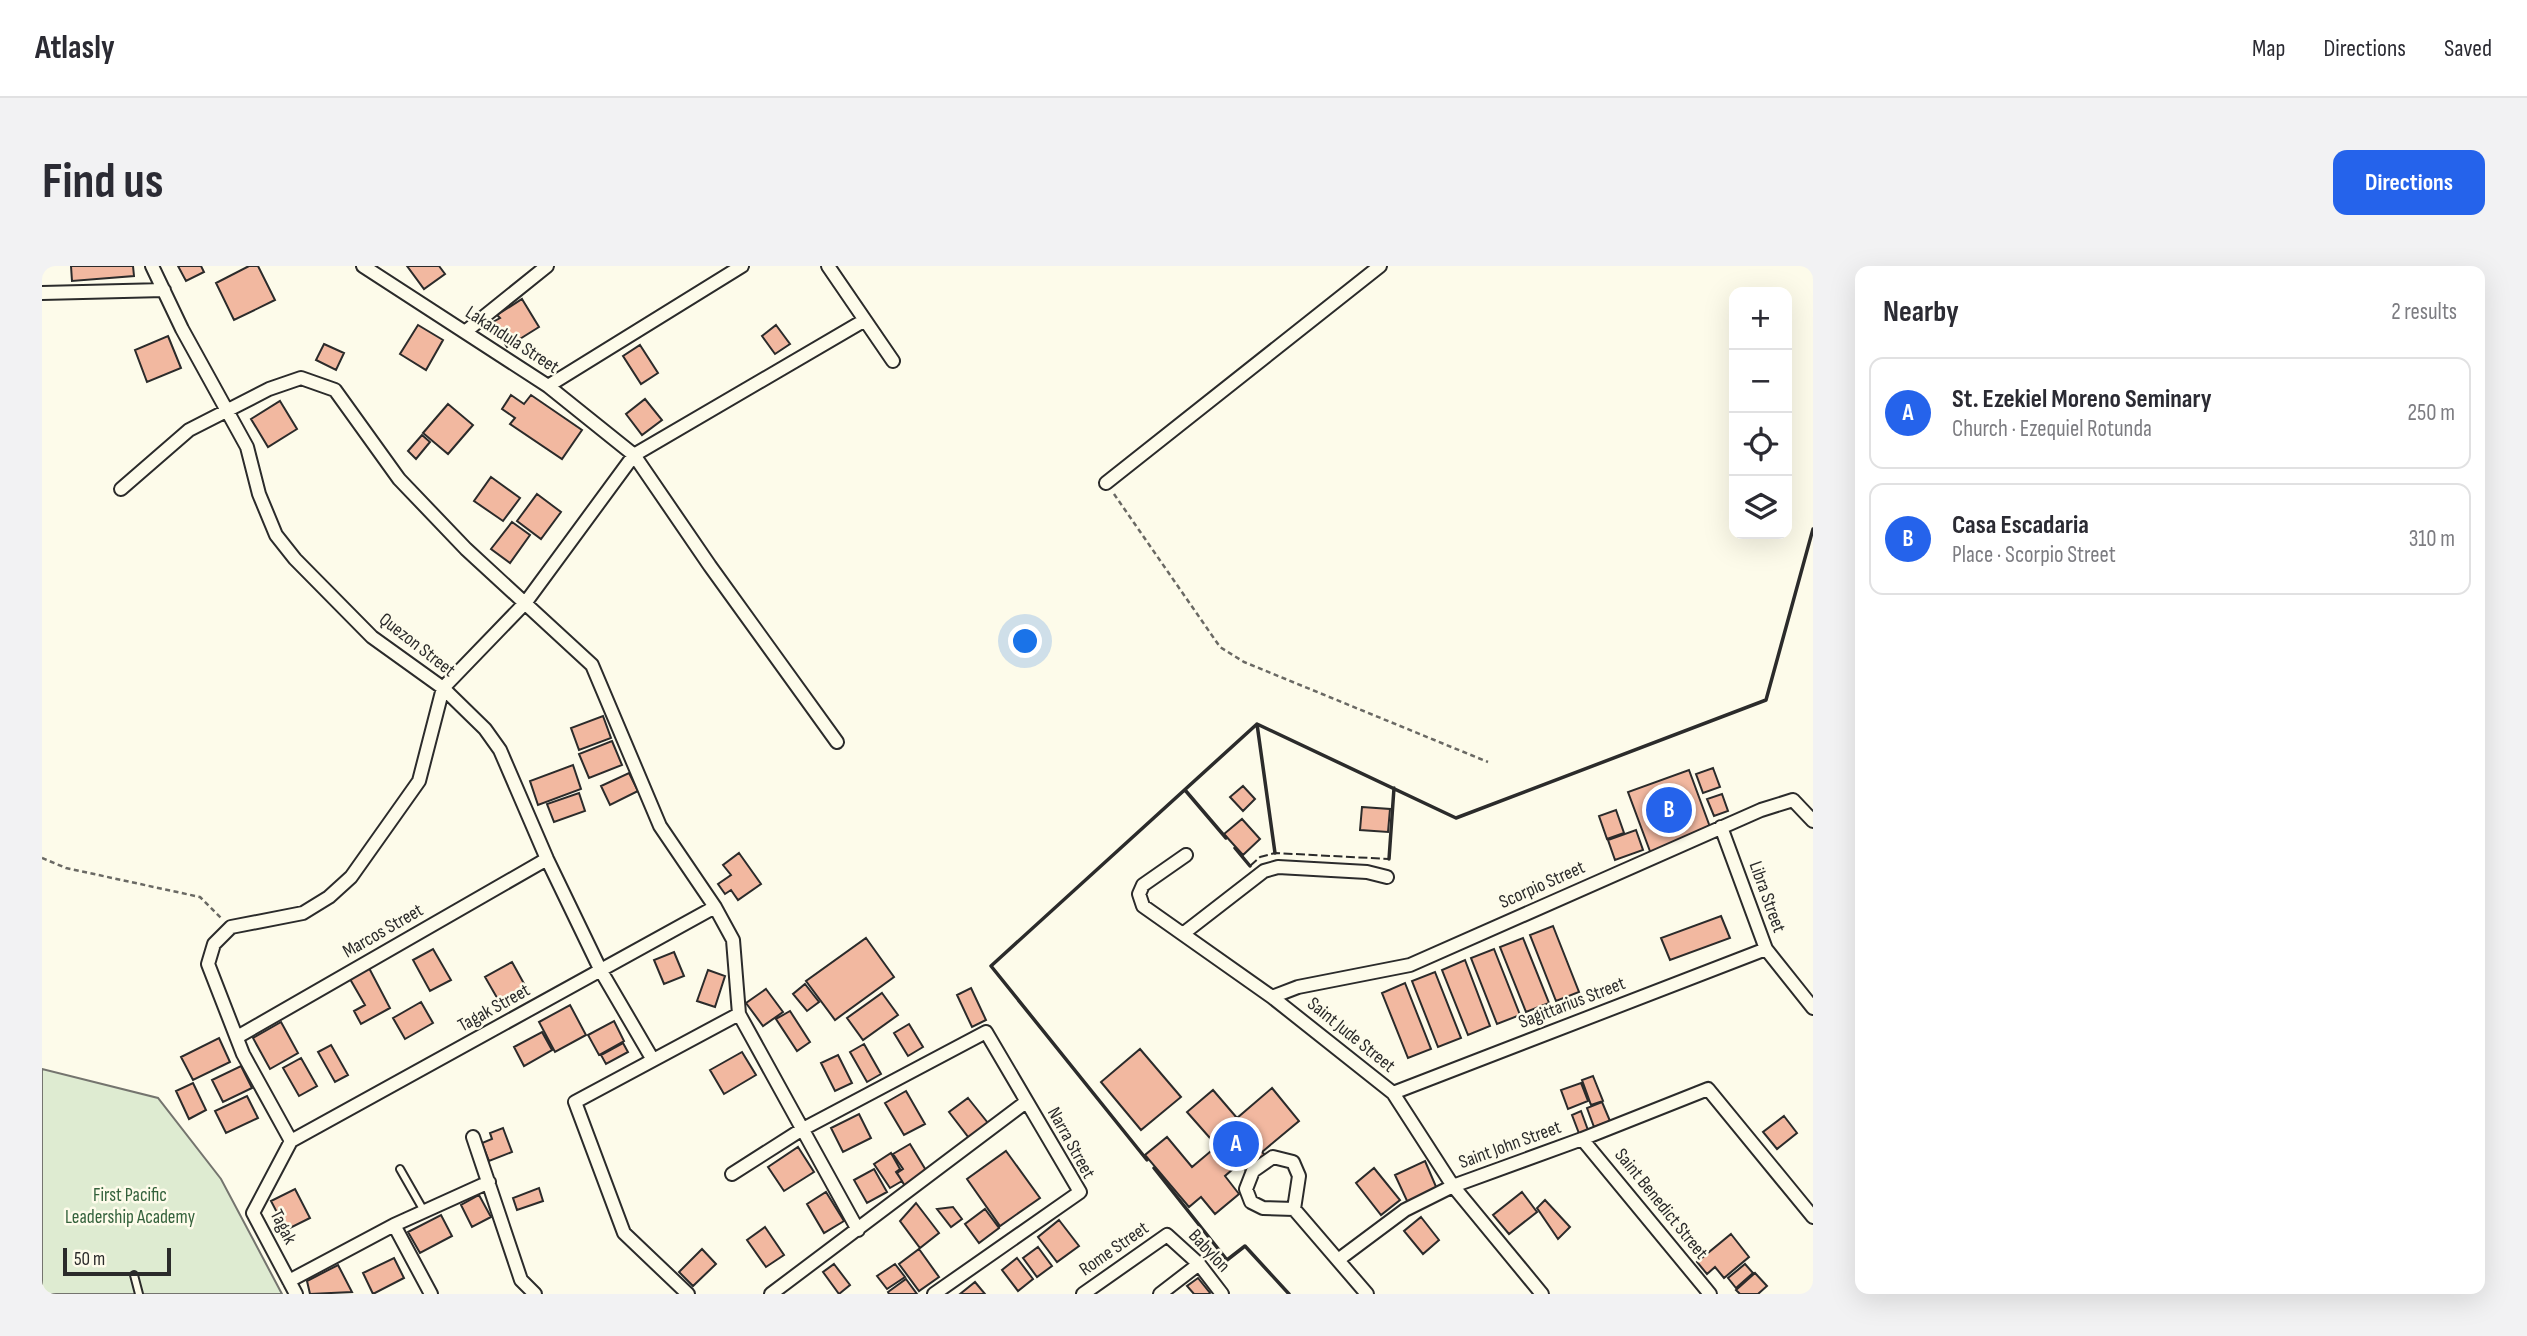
<!DOCTYPE html>
<html lang="en">
<head>
<meta charset="utf-8">
<style>
	body { margin:0; font-family:"Sofia Sans Condensed",sans-serif; background:#f2f2f3; color:#2b2b33 }
	.controls { position:absolute; right:21px; top:21px; display:grid; overflow:hidden; border-radius:14px; box-shadow:0 7px 28px #0002 }
	.controls button { width:63px; height:63px; display:grid; place-items:center; padding:0; border:0; border-bottom:2px solid #e1e1e2; background:#fff; color:#2b2b33; font:35px sans-serif }
	.scale { position:absolute; left:21px; bottom:18px; width:108px; box-sizing:border-box; padding-left:7px; border:4px solid #2b2b2b; border-top:0; font-size:19px; line-height:24px; white-space:nowrap; color:#2b2b2b; -webkit-text-stroke:5px #fdfbea; paint-order:stroke }
	.you { position:absolute; left:984px; top:376px; width:24px; height:24px; margin:-18px; border:5px solid #fff; border-radius:50%; background:#1a73e8; box-shadow:0 0 0 10px #1a73e833 }
	.badge { display:grid; place-items:center; width:46px; height:46px; border-radius:50%; background:#2563eb; color:#fff; font-size:23px; font-weight:700 }
	.pin { position:absolute; translate:-50% -50%; border:4px solid #fff; box-shadow:0 2px 7px #0006 }
	.list { margin:0; padding:0; list-style:none }
	h2 { display:flex; justify-content:space-between; align-items:center; height:91px; margin:0; padding:0 28px; font-size:30px }
	h2 small { font-size:23px; font-weight:400; color:#7c7c81 }
	.list li { display:grid; grid-template-columns:46px 1fr auto; gap:21px; align-items:center; box-sizing:border-box; height:112px; margin:0 14px 14px; padding:0 14px; border:2px solid #e1e1e2; border-radius:14px }
	.list b { display:block; font-size:26px; white-space:nowrap }
	.list p { margin:0; font-size:23px; white-space:nowrap; color:#7c7c81 }
	.list em { font-size:23px; font-style:normal; color:#7c7c81 }
	.icon { flex:none; width:38px; height:38px; fill:none; stroke:currentColor; stroke-width:2; stroke-linecap:round; stroke-linejoin:round }
	.map { position:relative; flex:none; width:1771px; height:1028px; overflow:hidden; border-radius:14px }
	header { display:flex; align-items:center; gap:42px; box-sizing:border-box; height:98px; padding:0 35px; background:#fff; border-bottom:2px solid #e1e1e2 }
	header strong { font-size:33px }
	nav { display:flex; gap:38px; margin-inline-start:auto; font-size:24px }
	.intro { display:flex; align-items:center; justify-content:space-between; box-sizing:border-box; height:168px; padding:0 42px }
	h1 { margin:0; font-size:49px }
	.button { padding:18px 32px; border-radius:14px; background:#2563eb; color:#fff; font-size:24px; font-weight:700 }
	main { display:flex; gap:42px; padding:0 42px }
	aside { flex:1; background:#fff; border-radius:14px; box-shadow:0 7px 28px #0002 }
	.map>svg:first-child { display:block }
	.green { fill:#deebd1; stroke:#74746e; stroke-width:2 }
	.building { fill:#f2b8a0; stroke:#2b2b2b; stroke-width:2 }
	.lines { fill:none; stroke-linecap:round; stroke-linejoin:round }
	.service-casing { stroke:#2b2b2b; stroke-width:10 }
	.minor-casing { stroke:#2b2b2b; stroke-width:16 }
	.path { stroke:#6a6964; stroke-width:2.5; stroke-dasharray:5 3.5; stroke-linecap:butt }
	.service { stroke:#fdfbea; stroke-width:6 }
	.minor { stroke:#fdfbea; stroke-width:12 }
	.fence { stroke:#2b2b2b; stroke-width:2; stroke-dasharray:9 3.5; stroke-linecap:butt }
	.wall { stroke:#2b2b2b; stroke-width:3.5 }
	.labels { text-anchor:middle; dominant-baseline:central; stroke-width:5; stroke-linejoin:round; paint-order:stroke }
	.street-label { font-size:19px; fill:#2b2b2b; stroke:#fdfbea }
	.park-label { font-size:19px; fill:#34623c; stroke:#fdfbea }
</style>
</head>
<body>
<header>
<strong>Atlasly</strong>
<nav><a>Map</a><a>Directions</a><a>Saved</a></nav>
</header>
<div class="intro"><h1>Find us</h1><a class="button">Directions</a></div>
<main>
<div class="map">
<svg width="1771" height="1028" viewBox="0 0 1771 1028">
	<rect width="100%" height="100%" fill="#fdfbea"/>
	<!-- green -->
	<path class="green" d="M0,803L116,832L179,913L240,1028H0Z"/>
	<!-- building -->
	<path class="building" d="M29,0H91L92,10L30,15Z
		M136,0H159L162,6L144,15Z
		M207,0H216L233,34L192,54L174,17Z
		M365,0H397L403,8L382,23Z
		M480,33L497,61L465,81L449,57L458,52L455,49Z
		M376,59L401,74L384,104L358,88Z
		M734,59L748,78L733,88L720,70Z
		M126,70L139,102L105,116L93,84Z
		M282,78L302,87L294,104L274,94Z
		M598,79L616,107L599,118L581,90Z
		M469,129L482,138L489,129L540,164L520,193L468,158L473,152L460,143Z
		M603,133L620,154L600,169L584,148Z
		M238,135L255,163L226,181L209,153Z
		M406,138L431,159L406,188L381,167Z
		M380,169L388,176L374,193L366,185Z
		M449,211L478,232L461,255L432,235Z
		M495,228L519,246L499,273L475,255Z
		M470,256L488,269L468,297L449,283Z
		M561,450L569,472L537,484L529,462Z
		M570,475L580,499L547,512L537,488Z
		M531,499L539,523L496,539L488,515Z
		M1671,502L1678,521L1661,527L1654,508Z
		M1647,504L1668,561L1609,588L1586,526Z
		M587,507L596,525L568,539L559,520Z
		M1201,520L1213,533L1201,545L1188,531Z
		M537,527L543,545L512,556L505,538Z
		M1680,528L1686,545L1672,550L1665,533Z
		M1320,541L1348,543L1346,566L1318,564Z
		M1574,544L1582,567L1565,573L1557,550Z
		M1200,553L1218,573L1201,589L1182,568Z
		M1594,564L1601,584L1573,594L1566,574Z
		M697,587L719,618L696,634L689,624L683,628L676,618L689,609L681,599Z
		M1679,650L1688,672L1628,694L1619,672Z
		M1511,660L1537,726L1514,735L1488,669Z
		M824,672L852,711L793,754L764,715Z
		M1481,672L1507,737L1484,746L1458,681Z
		M391,683L409,714L388,725L371,694Z
		M1452,683L1478,749L1455,758L1429,692Z
		M632,686L642,710L622,718L612,694Z
		M1423,694L1448,760L1426,769L1400,704Z
		M470,696L485,723L458,737L443,711Z
		M327,702L348,742L319,758L312,745L323,739L308,713Z
		M666,704L683,710L673,741L655,735Z
		M1393,706L1419,772L1396,781L1370,715Z
		M1363,717L1389,783L1366,792L1340,727Z
		M763,718L777,736L765,745L751,728Z
		M929,722L944,754L930,761L915,729Z
		M724,723L741,746L721,760L704,737Z
		M840,727L856,749L821,774L805,752Z
		M379,736L391,757L363,773L351,752Z
		M528,739L544,769L513,786L497,756Z
		M748,745L768,776L755,785L734,753Z
		M572,755L582,775L557,789L546,769Z
		M239,756L256,787L228,803L211,772Z
		M867,758L881,781L866,790L852,767Z
		M500,766L510,784L482,800L472,781Z
		M177,772L188,796L151,814L139,791Z
		M581,777L586,786L564,798L559,789Z
		M822,778L839,808L825,816L808,786Z
		M289,779L306,809L293,816L276,786Z
		M1098,783L1139,831L1099,864L1059,816Z
		M700,786L714,809L682,828L668,804Z
		M796,789L810,817L793,825L779,797Z
		M259,792L275,820L257,830L241,802Z
		M199,800L210,822L181,836L170,814Z
		M1551,810L1561,835L1549,839L1540,814Z
		M151,817L164,844L147,853L134,825Z
		M1539,817L1546,835L1526,843L1519,824Z
		M1230,822L1257,855L1220,886L1224,890L1205,906L1198,897L1183,910L1197,928L1173,948L1159,931L1147,941L1103,889L1125,871L1150,901L1175,880L1145,846L1171,824L1195,852Z
		M864,825L883,858L862,869L843,837Z
		M205,830L216,852L184,867L173,845Z
		M926,832L946,857L927,872L907,846Z
		M1560,836L1568,855L1552,861L1545,842Z
		M1539,845L1547,867L1538,870L1530,849Z
		M817,848L829,872L801,886L789,862Z
		M1742,850L1755,867L1735,883L1721,866Z
		M461,862L470,886L447,895L440,877L450,873L448,867Z
		M868,878L885,906L863,920L855,907L861,903L851,888Z
		M756,881L772,906L742,925L726,901Z
		M964,885L998,932L958,960L925,913Z
		M849,887L858,903L854,906L860,915L848,922L832,898Z
		M1383,895L1395,923L1366,937L1353,909Z
		M1332,902L1358,934L1339,949L1314,917Z
		M832,903L845,926L825,937L812,914Z
		M497,922L501,935L475,944L471,932Z
		M253,923L268,952L244,964L229,935Z
		M784,926L802,955L782,967L765,938Z
		M1480,926L1495,946L1467,968L1451,949Z
		M437,929L449,951L430,961L419,939Z
		M1503,934L1528,961L1516,973L1495,942Z
		M874,937L897,967L878,982L858,955Z
		M911,941L920,953L909,961L895,943Z
		M943,943L957,962L937,977L923,958Z
		M399,949L410,970L378,987L366,966Z
		M1379,951L1397,974L1381,988L1362,965Z
		M1017,954L1037,980L1015,996L996,971Z
		M723,961L742,989L724,1001L705,974Z
		M1689,968L1707,991L1682,1012L1673,1001L1665,1008L1655,996Z
		M996,981L1010,1000L995,1011L981,992Z
		M660,983L674,998L651,1020L637,1006Z
		M877,983L897,1011L877,1025L857,998Z
		M352,992L362,1012L331,1028L321,1007Z
		M975,992L991,1013L976,1025L960,1004Z
		M792,998L808,1019L797,1028L781,1006Z
		M853,998L863,1011L845,1023L835,1010Z
		M1703,998L1711,1007L1694,1022L1686,1012Z
		M296,999L310,1026L268,1028L265,1015Z
		M1713,1007L1725,1020L1716,1028H1698L1694,1024Z
		M1156,1012L1168,1027L1167,1028H1152L1145,1020Z
		M864,1013L875,1028H847L846,1026Z
		M933,1016L943,1028H918Z"/>
	<g class="lines">
		<defs>
			<path id="service" d="M358,903L382,945
				M92,1009L97,1028"/>
			<path id="minor" d="M110,0L140,63L205,181L217,228L234,269L253,293L330,371L401,422L443,463L458,484L505,593L559,705L611,794
				M321,0L506,120L592,189L668,300L795,476
				M786,0L851,95
				M0,27L122,24
				M423,66L505,0
				M506,120L700,0
				M1064,217L1338,0
				M79,223L147,164L227,123L259,112L293,124L357,213L424,283L550,399L618,560L673,641L691,674L697,748L533,836L582,967L646,1028
				M1679,561L1724,683L1771,742
				M1144,589L1101,619L1097,628L1101,640L1230,731L1351,827L1411,920L1500,1028
				M1142,667L1222,605L1236,601L1325,606L1345,611
				M1230,731L1256,721L1368,699L1719,544L1751,534L1771,555
				M697,748L816,964
				M197,770L505,593
				M1351,827L1724,683
				M431,871L479,1014L493,1028
				M1540,873L1668,1028
				M249,875L201,788L166,698L172,678L189,661L261,647L287,631L309,611L377,515L401,422L484,336L592,189L823,54
				M249,875L673,641
				M249,875L211,947L254,1028
				M690,908L759,864L944,766L1038,926L892,1028
				M1252,943L1221,942L1209,936L1204,923L1211,905L1231,891L1251,896L1257,910L1252,943L1325,1028
				M352,959L389,1028
				M1296,994L1363,944L1411,920L1540,873L1666,823L1771,951
				M247,1015L352,959L447,916
				M729,1028L984,836
				M1041,1028L1125,969L1157,998L1180,1028
				M1118,1028L1157,998"/>
		</defs>
		<!-- service casing -->
		<use href="#service" class="service-casing"/>
		<!-- minor casing -->
		<use href="#minor" class="minor-casing"/>
		<!-- path -->
		<path class="path" d="M1072,228L1178,381L1202,396L1446,496
			M0,592L24,602L158,631L179,652"/>
		<!-- service -->
		<use href="#service" class="service"/>
		<!-- minor -->
		<use href="#minor" class="minor"/>
		<!-- fence -->
		<path class="fence" d="M1208,600L1218,591L1233,587L1347,593"/>
		<!-- wall -->
		<path class="wall" d="M1215,458L1414,552L1724,434L1771,263
			M1215,458L1233,587
			M1143,524L1184,572
			M1193,582L1208,600
			M1347,593L1352,522
			M1105,894L949,700L1215,458
			M1112,902L1185,994L1203,980L1247,1028"/>
	</g>
	<g class="labels">
		<!-- street labels -->
		<g class="street-label">
			<text transform="translate(470 74) rotate(33)">Lakandula Street</text>
			<text transform="translate(375 379) rotate(38)">Quezon Street</text>
			<text transform="translate(1500 619) rotate(-24)">Scorpio Street</text>
			<text transform="translate(1725 631) rotate(70)">Libra Street</text>
			<text transform="translate(341 665) rotate(-30)">Marcos Street</text>
			<text transform="translate(1530 737) rotate(-21)">Sagittarius Street</text>
			<text transform="translate(452 742) rotate(-29)">Tagak Street</text>
			<text transform="translate(1309 769) rotate(39)">Saint Jude Street</text>
			<text transform="translate(1029 877) rotate(61)">Narra Street</text>
			<text transform="translate(1468 879) rotate(-20)">Saint John Street</text>
			<text transform="translate(1619 938) rotate(51)">Saint Benedict Street</text>
			<text transform="translate(241 961) rotate(63)">Tagak</text>
			<text transform="translate(1072 983) rotate(-35)">Rome Street</text>
			<text transform="translate(1167 985) rotate(47)">Babylon</text>
		</g>
		<!-- park labels -->
		<g class="park-label">
			<text x="88" y="929">First Pacific<tspan x="88" dy="22">Leadership Academy</tspan></text>
		</g>
	</g>
</svg>
<div class="controls">
<button>+</button>
<button>−</button>
<button><svg class="icon" aria-label="locate" viewBox="0 0 24 24"><circle cx="12" cy="12" r="6"/><path d="M12 2v4M12 18v4M2 12h4M18 12h4"/></svg></button>
<button><svg class="icon" aria-label="layers" viewBox="0 0 24 24"><path d="M12 4l9 5-9 5-9-5zM3 14l9 5 9-5"/></svg></button>
</div>
<div class="scale">50 m</div>
<div class="you"></div>
<div class="pin badge" style="left:1194px;top:878px">A</div>
<div class="pin badge" style="left:1627px;top:544px">B</div>
</div>
<aside>
<h2>Nearby<small>2 results</small></h2>
<ul class="list">
<li><span class="badge">A</span><div><b>St. Ezekiel Moreno Seminary</b><p>Church · Ezequiel Rotunda</p></div><em>250 m</em></li>
<li><span class="badge">B</span><div><b>Casa Escadaria</b><p>Place · Scorpio Street</p></div><em>310 m</em></li>
</ul>
</aside>
</main>
</body>
</html>
